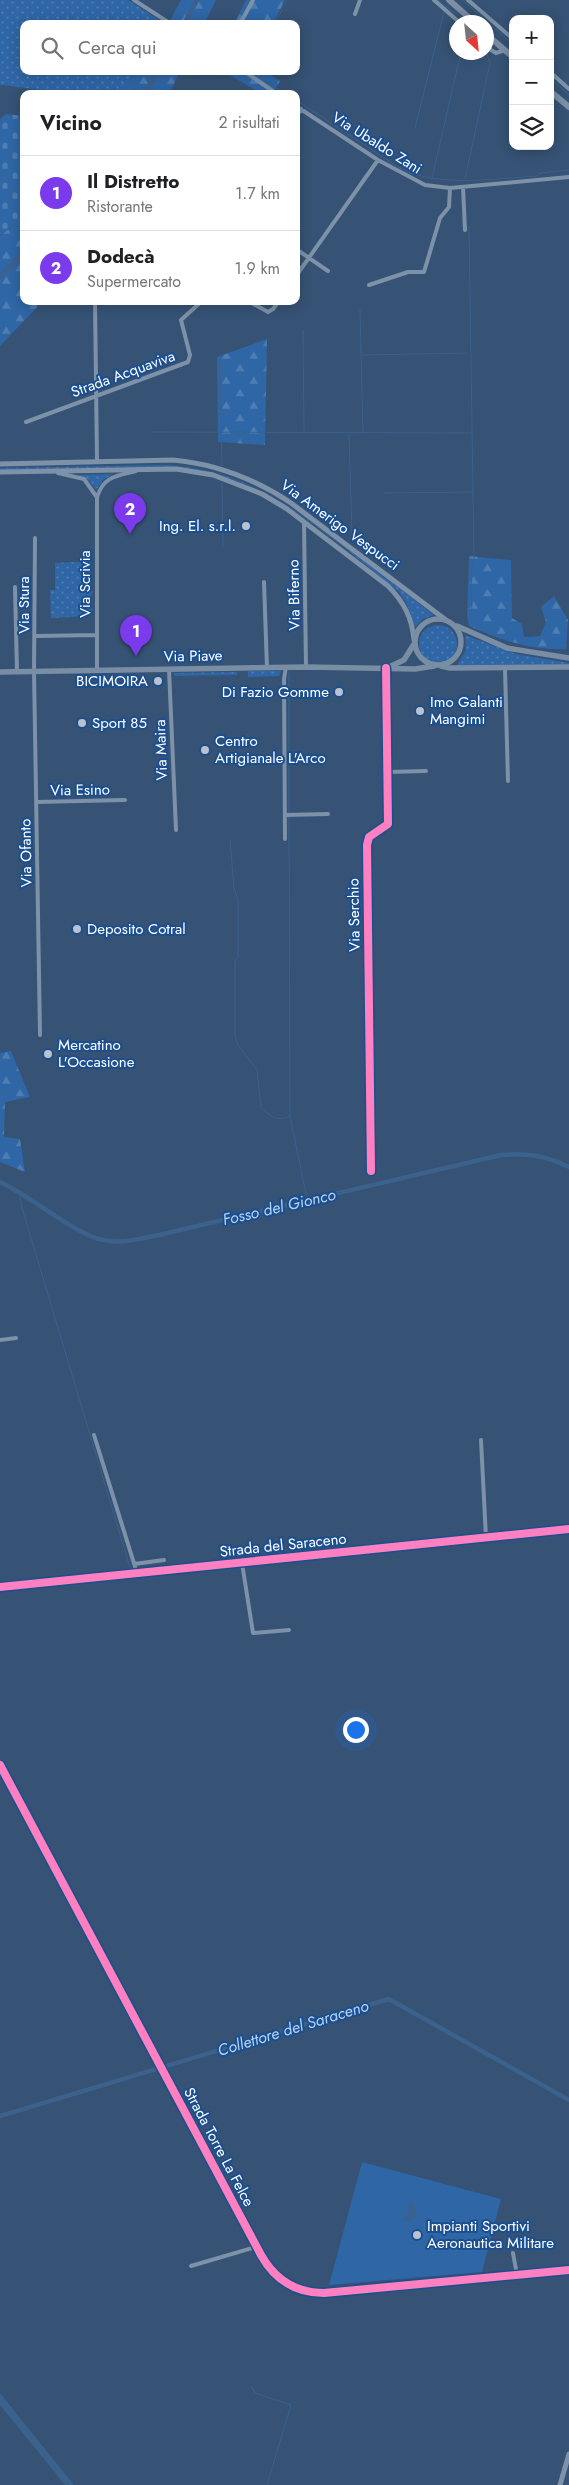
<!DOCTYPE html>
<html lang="it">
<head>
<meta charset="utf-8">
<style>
	body { margin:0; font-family:Jost,sans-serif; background:#f6f6f6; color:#202124 }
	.controls { position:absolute; right:15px; top:15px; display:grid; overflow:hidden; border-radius:10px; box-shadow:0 2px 12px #0003 }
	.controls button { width:45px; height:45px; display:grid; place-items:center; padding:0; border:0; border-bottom:1px solid #e0e0e0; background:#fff; color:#202124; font:25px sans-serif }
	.compass { position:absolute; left:449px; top:15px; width:45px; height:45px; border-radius:50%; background:#fff; box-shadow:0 2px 12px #0003; rotate:153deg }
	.you { position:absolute; left:355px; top:1729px; width:18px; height:18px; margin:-12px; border:4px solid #fff; border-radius:50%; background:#1a73e8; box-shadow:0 0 0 8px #1a73e833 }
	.badge { display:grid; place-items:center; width:32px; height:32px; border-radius:50%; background:#7c3aed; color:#fff; font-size:16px; font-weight:700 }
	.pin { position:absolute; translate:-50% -41px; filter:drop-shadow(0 1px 2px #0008) }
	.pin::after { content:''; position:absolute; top:26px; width:18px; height:15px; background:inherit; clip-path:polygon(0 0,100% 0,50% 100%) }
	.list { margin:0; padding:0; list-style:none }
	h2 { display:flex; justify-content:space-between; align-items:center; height:65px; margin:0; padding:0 20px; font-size:21px }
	h2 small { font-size:16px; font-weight:400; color:#757577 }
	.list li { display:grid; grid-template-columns:32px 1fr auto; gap:15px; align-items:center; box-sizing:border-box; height:75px; padding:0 20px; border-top:1px solid #e0e0e0 }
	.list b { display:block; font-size:19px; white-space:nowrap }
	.list p { margin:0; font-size:16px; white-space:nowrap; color:#757577 }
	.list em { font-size:16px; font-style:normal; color:#757577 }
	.icon { flex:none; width:28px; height:28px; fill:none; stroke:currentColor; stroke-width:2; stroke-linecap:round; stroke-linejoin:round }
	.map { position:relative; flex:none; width:569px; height:2485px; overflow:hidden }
	.search { position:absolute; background:#fff; box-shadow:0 2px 12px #0003; left:20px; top:20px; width:280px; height:55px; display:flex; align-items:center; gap:12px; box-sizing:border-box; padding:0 18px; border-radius:10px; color:#757577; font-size:19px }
	.panel { position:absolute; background:#fff; box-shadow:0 2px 12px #0003; left:20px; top:90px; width:280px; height:215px; border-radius:10px }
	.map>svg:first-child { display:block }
	.grass { fill:url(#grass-dots) }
	.forest { fill:url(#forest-firs) }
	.cemetery { fill:url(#cemetery-stones) }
	.garden { fill:#2f66a5 }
	.water { fill:#3b618d }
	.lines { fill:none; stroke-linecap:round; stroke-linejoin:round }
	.stream { stroke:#3b618d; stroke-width:1 }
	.canal { stroke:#3b618d; stroke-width:4.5 }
	.minor { stroke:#7d92a8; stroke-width:4 }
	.tertiary { stroke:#7d92a8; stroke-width:5 }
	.secondary { stroke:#798da4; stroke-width:5.5 }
	.primary { stroke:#7d8ea7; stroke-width:6 }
	.cycleway-casing { stroke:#1b4f8f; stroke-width:11 }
	.cycleway { stroke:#ff80c0; stroke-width:8 }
	.poi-dot { fill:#b9c2ce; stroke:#1b4f8f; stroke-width:2 }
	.labels { text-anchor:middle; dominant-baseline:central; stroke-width:4; stroke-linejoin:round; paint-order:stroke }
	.street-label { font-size:15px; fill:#fff; stroke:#1b4f8f }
	.poi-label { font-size:15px; fill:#fff; stroke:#1b4f8f; text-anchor:start }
	.water-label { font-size:16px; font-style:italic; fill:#b5d3f5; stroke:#1b4f8f }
</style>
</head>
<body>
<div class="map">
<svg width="569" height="2485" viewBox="0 0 569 2485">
	<defs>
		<pattern id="grass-dots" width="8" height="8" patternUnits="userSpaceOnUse" patternTransform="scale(1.25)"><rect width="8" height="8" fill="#2f66a5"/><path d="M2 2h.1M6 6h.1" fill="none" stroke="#4e7db2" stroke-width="1.8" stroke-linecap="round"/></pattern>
		<pattern id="forest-firs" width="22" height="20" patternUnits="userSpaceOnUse" patternTransform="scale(1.25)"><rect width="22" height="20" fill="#2f66a5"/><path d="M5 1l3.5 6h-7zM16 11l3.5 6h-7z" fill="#4e7db2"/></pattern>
		<pattern id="cemetery-stones" width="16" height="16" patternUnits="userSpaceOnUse" patternTransform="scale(1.25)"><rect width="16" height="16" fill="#2f66a5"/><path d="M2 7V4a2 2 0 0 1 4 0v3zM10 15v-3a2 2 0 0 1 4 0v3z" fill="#4e7db2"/></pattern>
	</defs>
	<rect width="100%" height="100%" fill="#365274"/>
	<!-- grass -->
	<path class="grass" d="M0,0H128L165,24H24V71H136L121,94H76L0,85Z
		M166,465C243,470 290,505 349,550C377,572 406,593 434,615L423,619L415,627L407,604L398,591C347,551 293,500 231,479C189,465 146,467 103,468C68,469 34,470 0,470V468Z
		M114,474L104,479L96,490L88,480L77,475Z
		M91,561L92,614L73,617L51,618L50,590H55V563Z
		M419 644a19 19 0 1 1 38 0a19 19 0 1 1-38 0Z
		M465,635L516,654L569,663V665L456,667L466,650Z
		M248,671H281L279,676L248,677Z
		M237,672V675L174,676V673Z"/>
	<!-- forest -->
	<path class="forest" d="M181,0H216L204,24H168Z
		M246,0H285L273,24H234Z
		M136,71H180L169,94H121Z
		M223,71H264L280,81L273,94H262Z
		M24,216V301H43L0,346V236Z
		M267,339L265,445L218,442L217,357Z
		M469,556L511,560L512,618L522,624L524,637L540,636L546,622L541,607L554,596L568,620L566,649C532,651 500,640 469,626L467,616Z
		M11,1051L30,1097L5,1102L4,1137L20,1139L25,1172L0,1162V1053Z"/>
	<!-- cemetery -->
	<path class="cemetery" d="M6,114L24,116V216L0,236V119Z"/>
	<!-- garden -->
	<path class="garden" d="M362,2162L501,2199L482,2272L329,2285Z"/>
	<!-- water -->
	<path class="water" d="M413,2203L417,2217L410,2219L408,2222L404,2220L409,2212L407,2204Z
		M0,2393L74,2485H65L0,2405Z"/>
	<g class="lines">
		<!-- stream -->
		<path class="stream" d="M438,0L467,22
			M463,0L485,20
			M275,24L287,0
			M491,25L510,42
			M251,71L286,94
			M550,78L569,95
			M296,100L406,172C450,186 491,179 537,176L540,173L569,170
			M415,128L444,12
			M432,178L461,52
			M465,179L490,63L486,51
			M469,226L474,559L471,568L472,621
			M360,310L363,433
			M303,330L304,433
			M362,355L468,353
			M220,358L222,466
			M152,432L471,433
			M349,434L352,535
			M222,483L223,548
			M384,493L472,492
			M289,673V812
			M289,816L290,1116L307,1199
			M230,840L234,888L238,900V957L235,961V1036L238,1045L257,1070L261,1108C271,1117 277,1122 290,1116
			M19,1191L22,1208L131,1571
			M251,2386L255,2393L291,2405L267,2485"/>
		<!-- canal -->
		<path class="canal" d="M184,24L197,0
			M144,94L158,71
			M0,277L24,252
			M0,1182C32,1196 79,1239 109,1241C126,1243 143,1238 159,1235L501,1155C530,1153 543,1155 569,1167
			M0,2116L389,1999L569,2100"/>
		<!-- minor -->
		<path class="minor" d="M134,0L171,24
			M434,0L459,22
			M468,0L513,39
			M355,14L360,0
			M240,24L253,0
			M486,47L496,53L505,50
			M244,71L277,94
			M550,72L569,89
			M296,106L378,160L425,185L450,188L569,177
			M296,116L301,109
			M463,187L465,230
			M296,249L328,271
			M296,276L378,160
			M369,285L408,272H424L440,218L449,207L450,188
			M95,301L97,461
			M248,301L268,312L273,309L279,301
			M26,422L188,362L190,355L181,320L202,301
			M58,473L84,479L96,496
			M304,522L306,667
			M35,538L34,671L40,1035
			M264,582L267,668
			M15,587L17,672
			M36,636L97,635
			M169,669L176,830
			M505,669L508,781
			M97,670V497C104,476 116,476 136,471
			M388,772L426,771
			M36,802L125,800
			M285,815L328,814
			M285,839L284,679L286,667
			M371,1171L367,845L369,837L388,824L386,668
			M0,1340L16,1338
			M94,1435L137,1573
			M481,1440L486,1538
			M242,1563L253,1633L289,1630
			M134,1564L164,1560
			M0,1587L569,1529
			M0,1765L261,2255C275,2280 295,2293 324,2293L569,2270
			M513,2253L517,2275
			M191,2266L256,2247"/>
		<!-- tertiary -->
		<path class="tertiary" d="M0,464L173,460C217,464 255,479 291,503L446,620
			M0,472L176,469L213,475L262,494L287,509L388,586C404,602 412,618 414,640
			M560,2485L569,2454"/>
		<!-- secondary -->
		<path class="secondary" d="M415 642a23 23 0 1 1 46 0a23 23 0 1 1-46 0Z
			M457,626L507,648L569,658
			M441,666L450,668L569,667
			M389,667L404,660L414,644
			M0,672L306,667L415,669L434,666"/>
		<!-- primary -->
		<path class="primary" d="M449,0L474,22
			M486,34L513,57
			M550,91L569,107"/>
		<defs>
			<path id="cycleway" d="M371,1171L367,845L369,837L388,824L386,668
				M0,1587L569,1529
				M0,1765L261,2255C275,2280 295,2293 324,2293L569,2270"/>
		</defs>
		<!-- cycleway casing -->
		<use href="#cycleway" class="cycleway-casing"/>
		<!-- cycleway -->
		<use href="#cycleway" class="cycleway"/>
	</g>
	<!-- markers -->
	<g class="poi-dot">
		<circle cx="246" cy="526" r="5"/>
		<circle cx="158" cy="681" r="5"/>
		<circle cx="339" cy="692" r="5"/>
		<circle cx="420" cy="711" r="5"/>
		<circle cx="82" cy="723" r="5"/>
		<circle cx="205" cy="750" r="5"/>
		<circle cx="77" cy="929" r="5"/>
		<circle cx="48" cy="1054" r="5"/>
		<circle cx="417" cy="2235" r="5"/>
	</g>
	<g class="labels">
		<!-- street labels -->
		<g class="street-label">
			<text transform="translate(377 143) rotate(32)">Via Ubaldo Zani</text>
			<text transform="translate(123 374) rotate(-20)">Strada Acquaviva</text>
			<text transform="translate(340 525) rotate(36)">Via Amerigo Vespucci</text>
			<text transform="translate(85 584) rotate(-90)">Via Scrivia</text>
			<text transform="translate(294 595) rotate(-91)">Via Biferno</text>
			<text transform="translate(24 605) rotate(-90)">Via Stura</text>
			<text transform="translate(193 656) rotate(-1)">Via Piave</text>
			<text transform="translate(161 750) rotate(-92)">Via Maira</text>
			<text transform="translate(80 790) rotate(-1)">Via Esino</text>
			<text transform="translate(26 853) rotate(-91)">Via Ofanto</text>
			<text transform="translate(354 915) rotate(-91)">Via Serchio</text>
			<text transform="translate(283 1545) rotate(-6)">Strada del Saraceno</text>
			<text transform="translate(219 2147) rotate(62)">Strada Torre La Felce</text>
		</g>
		<!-- poi labels -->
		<g class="poi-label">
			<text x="236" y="526" text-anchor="end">Ing. El. s.r.l.</text>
			<text x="148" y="681" text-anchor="end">BICIMOIRA</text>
			<text x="329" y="692" text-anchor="end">Di Fazio Gomme</text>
			<text x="430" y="702">Imo Galanti<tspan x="430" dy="17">Mangimi</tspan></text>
			<text x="92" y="723">Sport 85</text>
			<text x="215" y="741">Centro<tspan x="215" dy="17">Artigianale L'Arco</tspan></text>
			<text x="87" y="929">Deposito Cotral</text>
			<text x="58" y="1045">Mercatino<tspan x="58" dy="17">L'Occasione</tspan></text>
			<text x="427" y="2226">Impianti Sportivi<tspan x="427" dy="17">Aeronautica Militare</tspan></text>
		</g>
		<!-- water labels -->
		<g class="water-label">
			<text transform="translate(279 1207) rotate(-13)">Fosso del Gionco</text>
			<text transform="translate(293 2028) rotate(-17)">Collettore del Saraceno</text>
		</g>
	</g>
</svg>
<div class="controls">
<button>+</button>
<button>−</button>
<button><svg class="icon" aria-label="layers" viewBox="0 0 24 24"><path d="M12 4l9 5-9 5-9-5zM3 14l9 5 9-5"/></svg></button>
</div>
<svg class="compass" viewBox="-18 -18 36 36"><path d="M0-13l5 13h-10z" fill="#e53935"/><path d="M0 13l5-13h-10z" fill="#757577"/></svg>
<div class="you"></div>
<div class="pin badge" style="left:136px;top:656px">1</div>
<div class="pin badge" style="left:130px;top:534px">2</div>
<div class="search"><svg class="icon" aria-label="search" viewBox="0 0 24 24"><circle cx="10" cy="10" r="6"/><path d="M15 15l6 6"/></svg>Cerca qui</div>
<section class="panel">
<h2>Vicino<small>2 risultati</small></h2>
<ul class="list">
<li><span class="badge">1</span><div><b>Il Distretto</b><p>Ristorante</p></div><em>1.7 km</em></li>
<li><span class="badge">2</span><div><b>Dodecà</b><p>Supermercato</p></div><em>1.9 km</em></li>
</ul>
</section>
</div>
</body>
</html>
